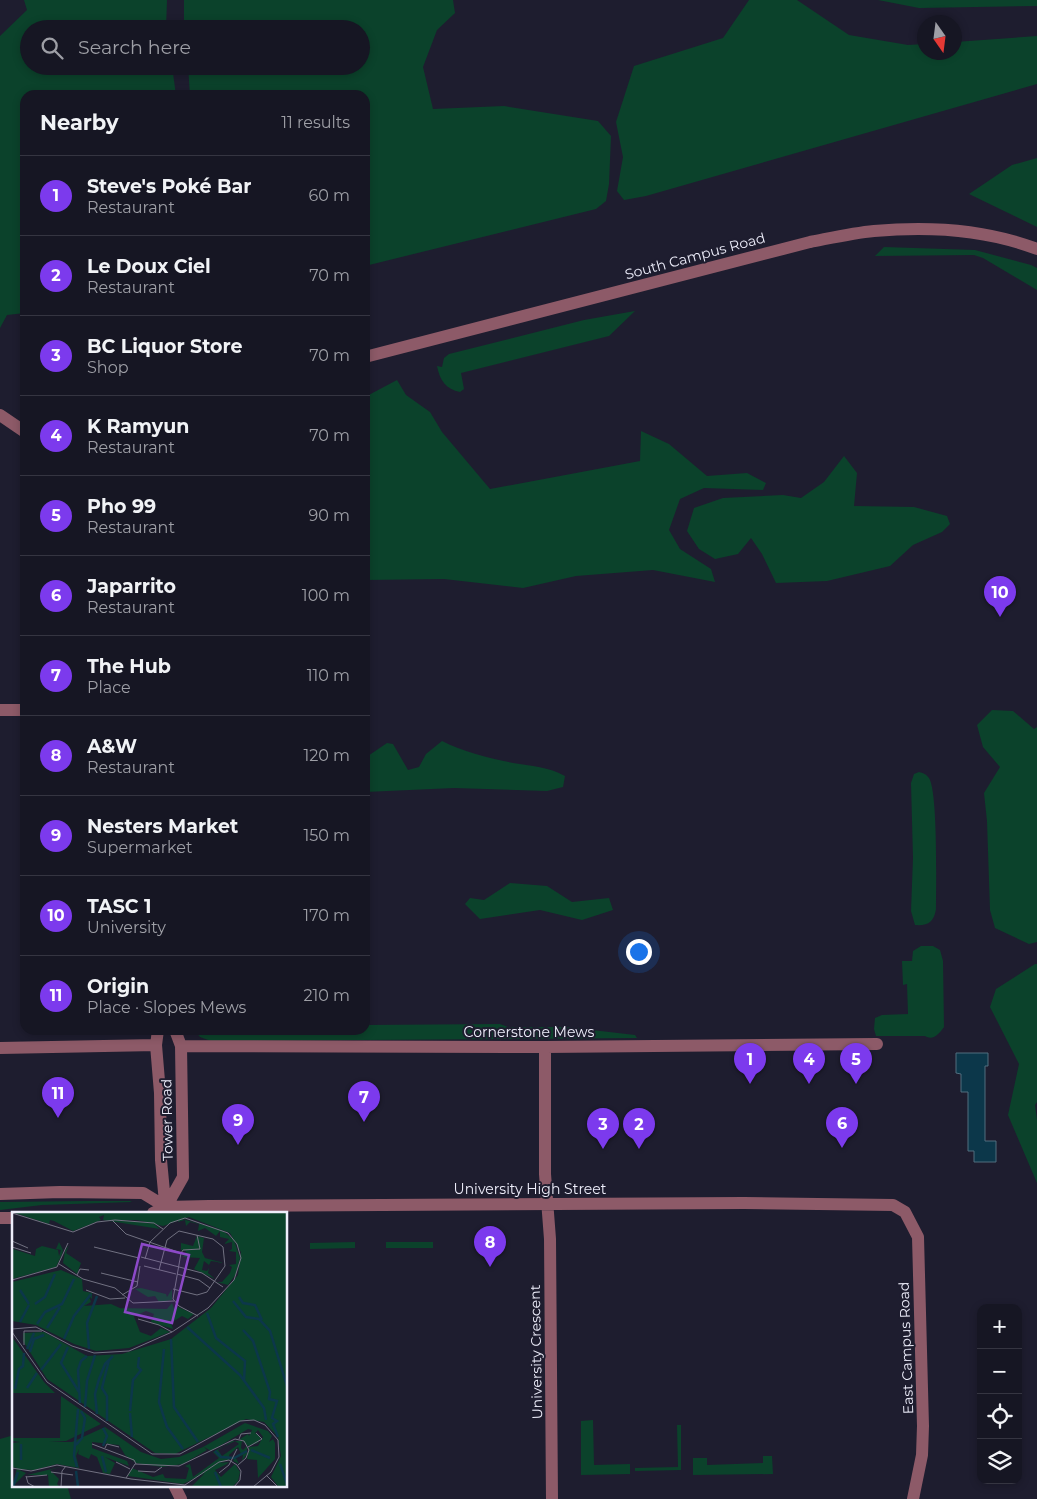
<!DOCTYPE html>
<html lang="en">
<head>
<meta charset="utf-8">
<style>
	body { margin:0; font-family:Montserrat,sans-serif; background:#1f1f2b; color:#f1f3f6 }
	.controls { position:absolute; right:15px; bottom:15px; display:grid; overflow:hidden; border-radius:10px; box-shadow:0 2px 8px #0003 }
	.controls button { width:45px; height:45px; display:grid; place-items:center; padding:0; border:0; border-bottom:1px solid #353541; background:#161623; color:#f1f3f6; font:25px sans-serif }
	.compass { position:absolute; left:917px; top:15px; width:45px; height:45px; border-radius:50%; background:#161623; box-shadow:0 2px 8px #0003; rotate:166deg }
	.you { position:absolute; left:638px; top:951px; width:18px; height:18px; margin:-12px; border:4px solid #fff; border-radius:50%; background:#1a73e8; box-shadow:0 0 0 8px #1a73e833 }
	.badge { display:grid; place-items:center; width:32px; height:32px; border-radius:50%; background:#7c3aed; color:#fff; font-size:16px; font-weight:700 }
	.pin { position:absolute; translate:-50% -41px; filter:drop-shadow(0 1px 2px #0008) }
	.pin::after { content:''; position:absolute; top:26px; width:18px; height:15px; background:inherit; clip-path:polygon(0 0,100% 0,50% 100%) }
	.list { margin:0; padding:0; list-style:none }
	h2 { display:flex; justify-content:space-between; align-items:center; height:65px; margin:0; padding:0 20px; font-size:21px }
	h2 small { font-size:16px; font-weight:400; color:#9e9fa6 }
	.list li { display:grid; grid-template-columns:32px 1fr auto; gap:15px; align-items:center; box-sizing:border-box; height:80px; padding:0 20px; border-top:1px solid #353541 }
	.list b { display:block; font-size:19px; white-space:nowrap }
	.list p { margin:0; font-size:16px; white-space:nowrap; color:#9e9fa6 }
	.list em { font-size:16px; font-style:normal; color:#9e9fa6 }
	.icon { flex:none; width:28px; height:28px; fill:none; stroke:currentColor; stroke-width:2; stroke-linecap:round; stroke-linejoin:round }
	.map { position:relative; flex:none; width:1037px; height:1499px; overflow:hidden }
	.search { position:absolute; background:#161623; box-shadow:0 2px 8px #0003; left:20px; top:20px; width:350px; height:55px; display:flex; align-items:center; gap:12px; box-sizing:border-box; padding:0 18px; border-radius:28px; color:#9e9fa6; font-size:19px }
	.panel { position:absolute; background:#161623; box-shadow:0 2px 8px #0003; left:20px; top:90px; width:350px; height:945px; border-radius:15px }
	.map>svg:first-child { display:block }
	.green { fill:#0b422b }
	.water { fill:#0c374a; stroke:#506e7f }
	.lines { fill:none; stroke-linecap:round; stroke-linejoin:round }
	.street { stroke:#8d5a68; stroke-width:12 }
	.labels { text-anchor:middle; dominant-baseline:central; stroke-width:4; stroke-linejoin:round; paint-order:stroke }
	.street-label { font-size:14px; fill:#eeeefb; stroke:#1e1d2f }
	.inset-river { fill:none; stroke:#0c374a; stroke-width:2.5 }
	.inset-road { fill:none; stroke:#717181; stroke-width:1 }
	.view { fill:#8c49c8; fill-opacity:0.15; stroke:#8c49c8; stroke-width:2.5 }
	.inset-edge { fill:none; stroke:#eeeefb; stroke-width:2.5 }
</style>
</head>
<body>
<div class="map">
<svg width="1037" height="1499" viewBox="0 0 1037 1499">
	<rect width="100%" height="100%" fill="#1e1d2f"/>
	<!-- green -->
	<path class="green" d="M24,0H167L166,29H29V66H172L176,95H25V313L7,315L0,328V36L27,10Z
		M184,0H453L455,13L437,30L423,67L433,109L504,106L598,121L611,136L609,184L606,201L596,209L365,266V95H190L188,66H361V29H184Z
		M749,0H797L849,35L908,45L924,44V52H954L955,42L1037,36V84L646,196L624,200L617,191L623,157L616,122L634,66L723,38Z
		M878,0H1037V6L919,8Z
		M1037,158V227L969,194L1012,165Z
		M884,247L975,250L1031,265L1037,268V290L983,258L974,255L875,256Z
		M635,311L609,336L461,373L464,389L460,392C446,389 440,381 437,366L442,367L444,358L449,354L584,320Z
		M397,380L406,395L430,412L442,432L490,489L640,461L641,431L669,444L707,476L747,473L766,483L763,490L704,488L680,499L669,530L680,549L711,569L715,582L653,570L576,576L523,588L444,579L365,580V397Z
		M844,456L857,473L854,506L914,507L947,516L950,524L942,532L913,545L890,566L827,581L776,583L762,554L751,538L738,554L715,559L699,549L687,531L694,508L723,498L783,495L801,498L824,482Z
		M992,710L1013,711L1034,729L1037,727V942L1029,944L995,928L990,910L987,821L984,793L1000,767L983,747L977,725Z
		M442,741C463,752 489,758 513,763C531,766 549,767 565,776L563,787L547,791L454,788L365,792V758L387,743L393,744L408,770L419,767L426,754Z
		M919,772C923,773 926,774 929,778C938,792 936,886 936,909C934,922 928,926 915,925L911,911L913,858L911,783L914,774Z
		M510,883L547,886L572,902L609,898L613,910L582,920L540,910L480,919L465,904L470,898L484,900Z
		M921,946H933L940,950L943,961L944,1027C939,1034 933,1041 925,1036H876L874,1029L875,1018L882,1015L908,1014L907,984L903,985L902,961H912L913,951Z
		M1035,964H1037V1102L1035,1105L1037,1120V1183L1008,1115L1019,1064L990,1007L996,989Z
		M500,1024L508,1027H566L635,1035L637,1038L211,1041L200,1037L194,1030H365V1025Z
		M87,1201H130L132,1202L42,1205L0,1210V1202Z
		M355,1242V1248L310,1249V1243Z
		M386,1242H433V1248H386Z
		M593,1420L594,1465L630,1464V1474L581,1475V1421Z
		M677,1425H681V1470L635,1471V1468L678,1467Z
		M14,1435V1485H67L71,1499H0V1439Z
		M763,1456H772L773,1474L693,1475V1458H707V1465L763,1463Z"/>
	<!-- water -->
	<path class="water" d="M956,1053H988V1066H985V1141H996V1162H974V1151H968V1092H961V1074L956,1073Z"/>
	<g class="lines">
		<!-- street -->
		<path class="street" d="M365,357L810,242C831,238 853,233 874,231C929,226 985,229 1037,249
			M0,415L25,432
			M0,710H25
			M158,1030L156,1045L160,1093L161,1160L166,1213
			M181,1046L545,1047L877,1044
			M545,1047V1174L550,1239L552,1499
			M0,1048L156,1045
			M0,1194L60,1192L143,1193L166,1207
			M166,1207L183,1177L181,1046L175,1030
			M153,1213L166,1207L209,1206L744,1203L893,1205L905,1212L918,1237L923,1426L922,1455L913,1499
			M0,1218H14
			M174,1485L181,1499"/>
	</g>
	<g class="labels">
		<!-- street labels -->
		<g class="street-label">
			<text transform="translate(695 256) rotate(-15)">South Campus Road</text>
			<text x="529" y="1032">Cornerstone Mews</text>
			<text transform="translate(167 1120) rotate(-91)">Tower Road</text>
			<text x="530" y="1189">University High Street</text>
			<text transform="translate(906 1348) rotate(-92)">East Campus Road</text>
			<text transform="translate(536 1352) rotate(-91)">University Crescent</text>
		</g>
	</g>
	<!-- overview -->
	<g transform="translate(12 1212)">
		<rect width="275" height="275" fill="#1e1d2f"/>
		<path d="M0,0H275V275L266,274L259,265L269,244L266,225L252,210L234,207L163,242L143,241L35,167L11,129V121L32,120L75,144L110,142L159,127L199,96L226,63L229,40L218,21L177,5L151,14L125,8H110L142,12L148,17L91,8L92,3L87,5L89,8L61,19L42,9L38,8L37,12ZM170,7L210,18L222,28L228,46L224,62L216,73L205,70H210L218,61L220,55L217,53L224,52V40L217,39L220,37V30L212,32L217,27L208,25V19L204,24L193,16L186,19L187,12L178,10L174,14L173,8L165,10ZM185,24L192,26L190,40L193,46L212,51L199,49L197,53L192,49L190,58L195,59L197,56L196,61L203,67L182,57L188,46L171,45L174,39L169,38V31L181,34ZM47,30L51,38L50,42L44,55L0,67L1,37L23,44L24,37L30,34L46,38L47,44L49,38L44,37ZM57,33L54,41L69,51L65,62L51,51L53,39ZM49,58L70,67L71,79L80,81V87L77,84L79,90L72,94L99,92L121,102L128,120L139,124L149,116L158,120L117,136L84,139L62,132L24,113L0,109V70ZM129,76L154,82L155,85L160,77V88L147,90L143,84L136,85L123,77ZM160,91L162,97L166,95L182,102L176,107L170,104L159,111L161,117L139,110L142,102L134,99L125,103L106,96L155,97ZM0,125L32,170L43,181H0ZM49,184L89,212L54,229L37,230H60L93,215L129,240L149,247L167,245L191,235L233,211L256,219L260,224L257,230L261,227L263,231V247L246,266L245,248L235,247L237,235L246,234L251,225L246,218L243,221L249,225L246,231L236,234L228,227L236,222L237,224L240,218L236,217L199,239L192,235L195,238L171,252L150,255L124,251L113,243L107,233L80,230V236L115,249L117,254L93,245L103,251L98,262L91,261L85,245L79,242L77,247L66,242L67,237L64,244L67,256L45,252L22,258L5,257L14,261L0,275L5,256L0,255V231L8,230L0,229V226H48ZM220,229H230L229,236L231,238L235,234V242L230,249L231,243L224,246L227,252L221,249L223,245L229,242L226,235L217,243L218,247L208,251L217,250L215,252L203,258L209,265L223,252L228,260L226,269L220,275H179L193,261L171,272L116,264L120,256L141,265L151,262L153,266L174,267L177,256L173,254L178,252L181,265L207,246L201,240L212,234L206,238L210,244L227,232L223,229L213,234ZM52,254L38,258L47,267L45,272L48,275H37L36,263H15Z" fill="#0b422b"/>
		<path class="inset-river" d="M8,78L17,92M227,85L231,91L243,93L250,108M221,89L234,105L247,107L258,119L275,174M23,92L33,85L43,62M195,101L204,126L233,149L232,169M8,110L17,93M25,112L33,100L50,92L62,67M175,115L228,163L252,196L254,208M35,116L48,95M231,118L241,129L258,180L257,187L265,189L260,206L265,209L261,212L266,225M52,127L62,104L79,82M159,127L162,195L186,230M56,135L49,151L67,180M15,137L22,121M77,137L75,111L85,84M152,137L147,190L155,215L171,237M18,140L22,127L32,123M29,158L49,132M15,176L25,161M3,177L7,157L11,154L12,141M68,191L66,158L69,149L75,144M73,195L75,169L83,143M118,199L121,168L129,158L126,155L127,145M118,201L120,225M85,202L83,182L87,167L93,152L101,144M95,209V184L90,176L97,148M91,216L95,224L91,234M9,232V248M64,233L70,226L73,206L69,199M239,238L258,246M203,239L209,245L222,246L235,239M90,244L94,260M268,252L275,272M65,255L62,244L66,197M64,259L66,275M203,260L209,275M1,275L6,260"/>
		<path class="inset-road" d="M0,1L61,20L85,10L103,8L142,11L151,17M100,8L114,22L169,41M0,29L16,36M0,35L19,41M82,35L127,46M169,41L161,87L167,94L186,104M169,41L171,38L188,37L185,23M129,45L190,61L211,75M47,52L71,67L103,76L121,91L162,89M132,54L164,62M147,58L155,28L167,19L201,27L211,35L213,54L195,80L185,83L161,77M89,61L126,70M165,62L187,68L198,76M65,63L68,57L77,58M0,68L45,55L56,31M74,78L98,87L113,86M110,83L125,74L128,54M126,107L147,113L160,120M0,117L24,115L60,134L82,141L117,139L160,120L196,96L222,68L229,46L225,32L216,21L173,6L158,11L138,30L133,47M0,120L35,170L140,242H168L228,209L242,208L253,213L266,228L267,245L259,260L241,275M12,133V119H30M227,227L229,222L239,221M80,232L122,248L124,252M236,235L250,227L244,221M93,236L95,232L107,235M104,250L118,257M0,256L19,259L45,253L119,267L173,273L207,250L217,248L225,253L229,259L228,268L222,275M126,259L143,260L150,255M39,260L61,263M207,261L217,253L225,237M254,263L266,275M14,264L16,271L23,275M14,265L35,263M114,266L123,252L167,254L223,227L232,229L237,238L234,246L226,253M49,275L50,259L54,254"/>
		<path class="view" d="M130,32L177,43L160,111L113,100Z"/>
		<rect width="275" height="275" class="inset-edge"/>
	</g>
</svg>
<div class="controls">
<button>+</button>
<button>−</button>
<button><svg class="icon" aria-label="locate" viewBox="0 0 24 24"><circle cx="12" cy="12" r="6"/><path d="M12 2v4M12 18v4M2 12h4M18 12h4"/></svg></button>
<button><svg class="icon" aria-label="layers" viewBox="0 0 24 24"><path d="M12 4l9 5-9 5-9-5zM3 14l9 5 9-5"/></svg></button>
</div>
<svg class="compass" viewBox="-18 -18 36 36"><path d="M0-13l5 13h-10z" fill="#e53935"/><path d="M0 13l5-13h-10z" fill="#9e9fa6"/></svg>
<div class="you"></div>
<div class="pin badge" style="left:750px;top:1084px">1</div>
<div class="pin badge" style="left:639px;top:1149px">2</div>
<div class="pin badge" style="left:603px;top:1149px">3</div>
<div class="pin badge" style="left:809px;top:1084px">4</div>
<div class="pin badge" style="left:856px;top:1084px">5</div>
<div class="pin badge" style="left:842px;top:1148px">6</div>
<div class="pin badge" style="left:364px;top:1122px">7</div>
<div class="pin badge" style="left:490px;top:1267px">8</div>
<div class="pin badge" style="left:238px;top:1145px">9</div>
<div class="pin badge" style="left:1000px;top:617px">10</div>
<div class="pin badge" style="left:58px;top:1118px">11</div>
<div class="search"><svg class="icon" aria-label="search" viewBox="0 0 24 24"><circle cx="10" cy="10" r="6"/><path d="M15 15l6 6"/></svg>Search here</div>
<section class="panel">
<h2>Nearby<small>11 results</small></h2>
<ul class="list">
<li><span class="badge">1</span><div><b>Steve's Poké Bar</b><p>Restaurant</p></div><em>60 m</em></li>
<li><span class="badge">2</span><div><b>Le Doux Ciel</b><p>Restaurant</p></div><em>70 m</em></li>
<li><span class="badge">3</span><div><b>BC Liquor Store</b><p>Shop</p></div><em>70 m</em></li>
<li><span class="badge">4</span><div><b>K Ramyun</b><p>Restaurant</p></div><em>70 m</em></li>
<li><span class="badge">5</span><div><b>Pho 99</b><p>Restaurant</p></div><em>90 m</em></li>
<li><span class="badge">6</span><div><b>Japarrito</b><p>Restaurant</p></div><em>100 m</em></li>
<li><span class="badge">7</span><div><b>The Hub</b><p>Place</p></div><em>110 m</em></li>
<li><span class="badge">8</span><div><b>A&amp;W</b><p>Restaurant</p></div><em>120 m</em></li>
<li><span class="badge">9</span><div><b>Nesters Market</b><p>Supermarket</p></div><em>150 m</em></li>
<li><span class="badge">10</span><div><b>TASC 1</b><p>University</p></div><em>170 m</em></li>
<li><span class="badge">11</span><div><b>Origin</b><p>Place · Slopes Mews</p></div><em>210 m</em></li>
</ul>
</section>
</div>
</body>
</html>
